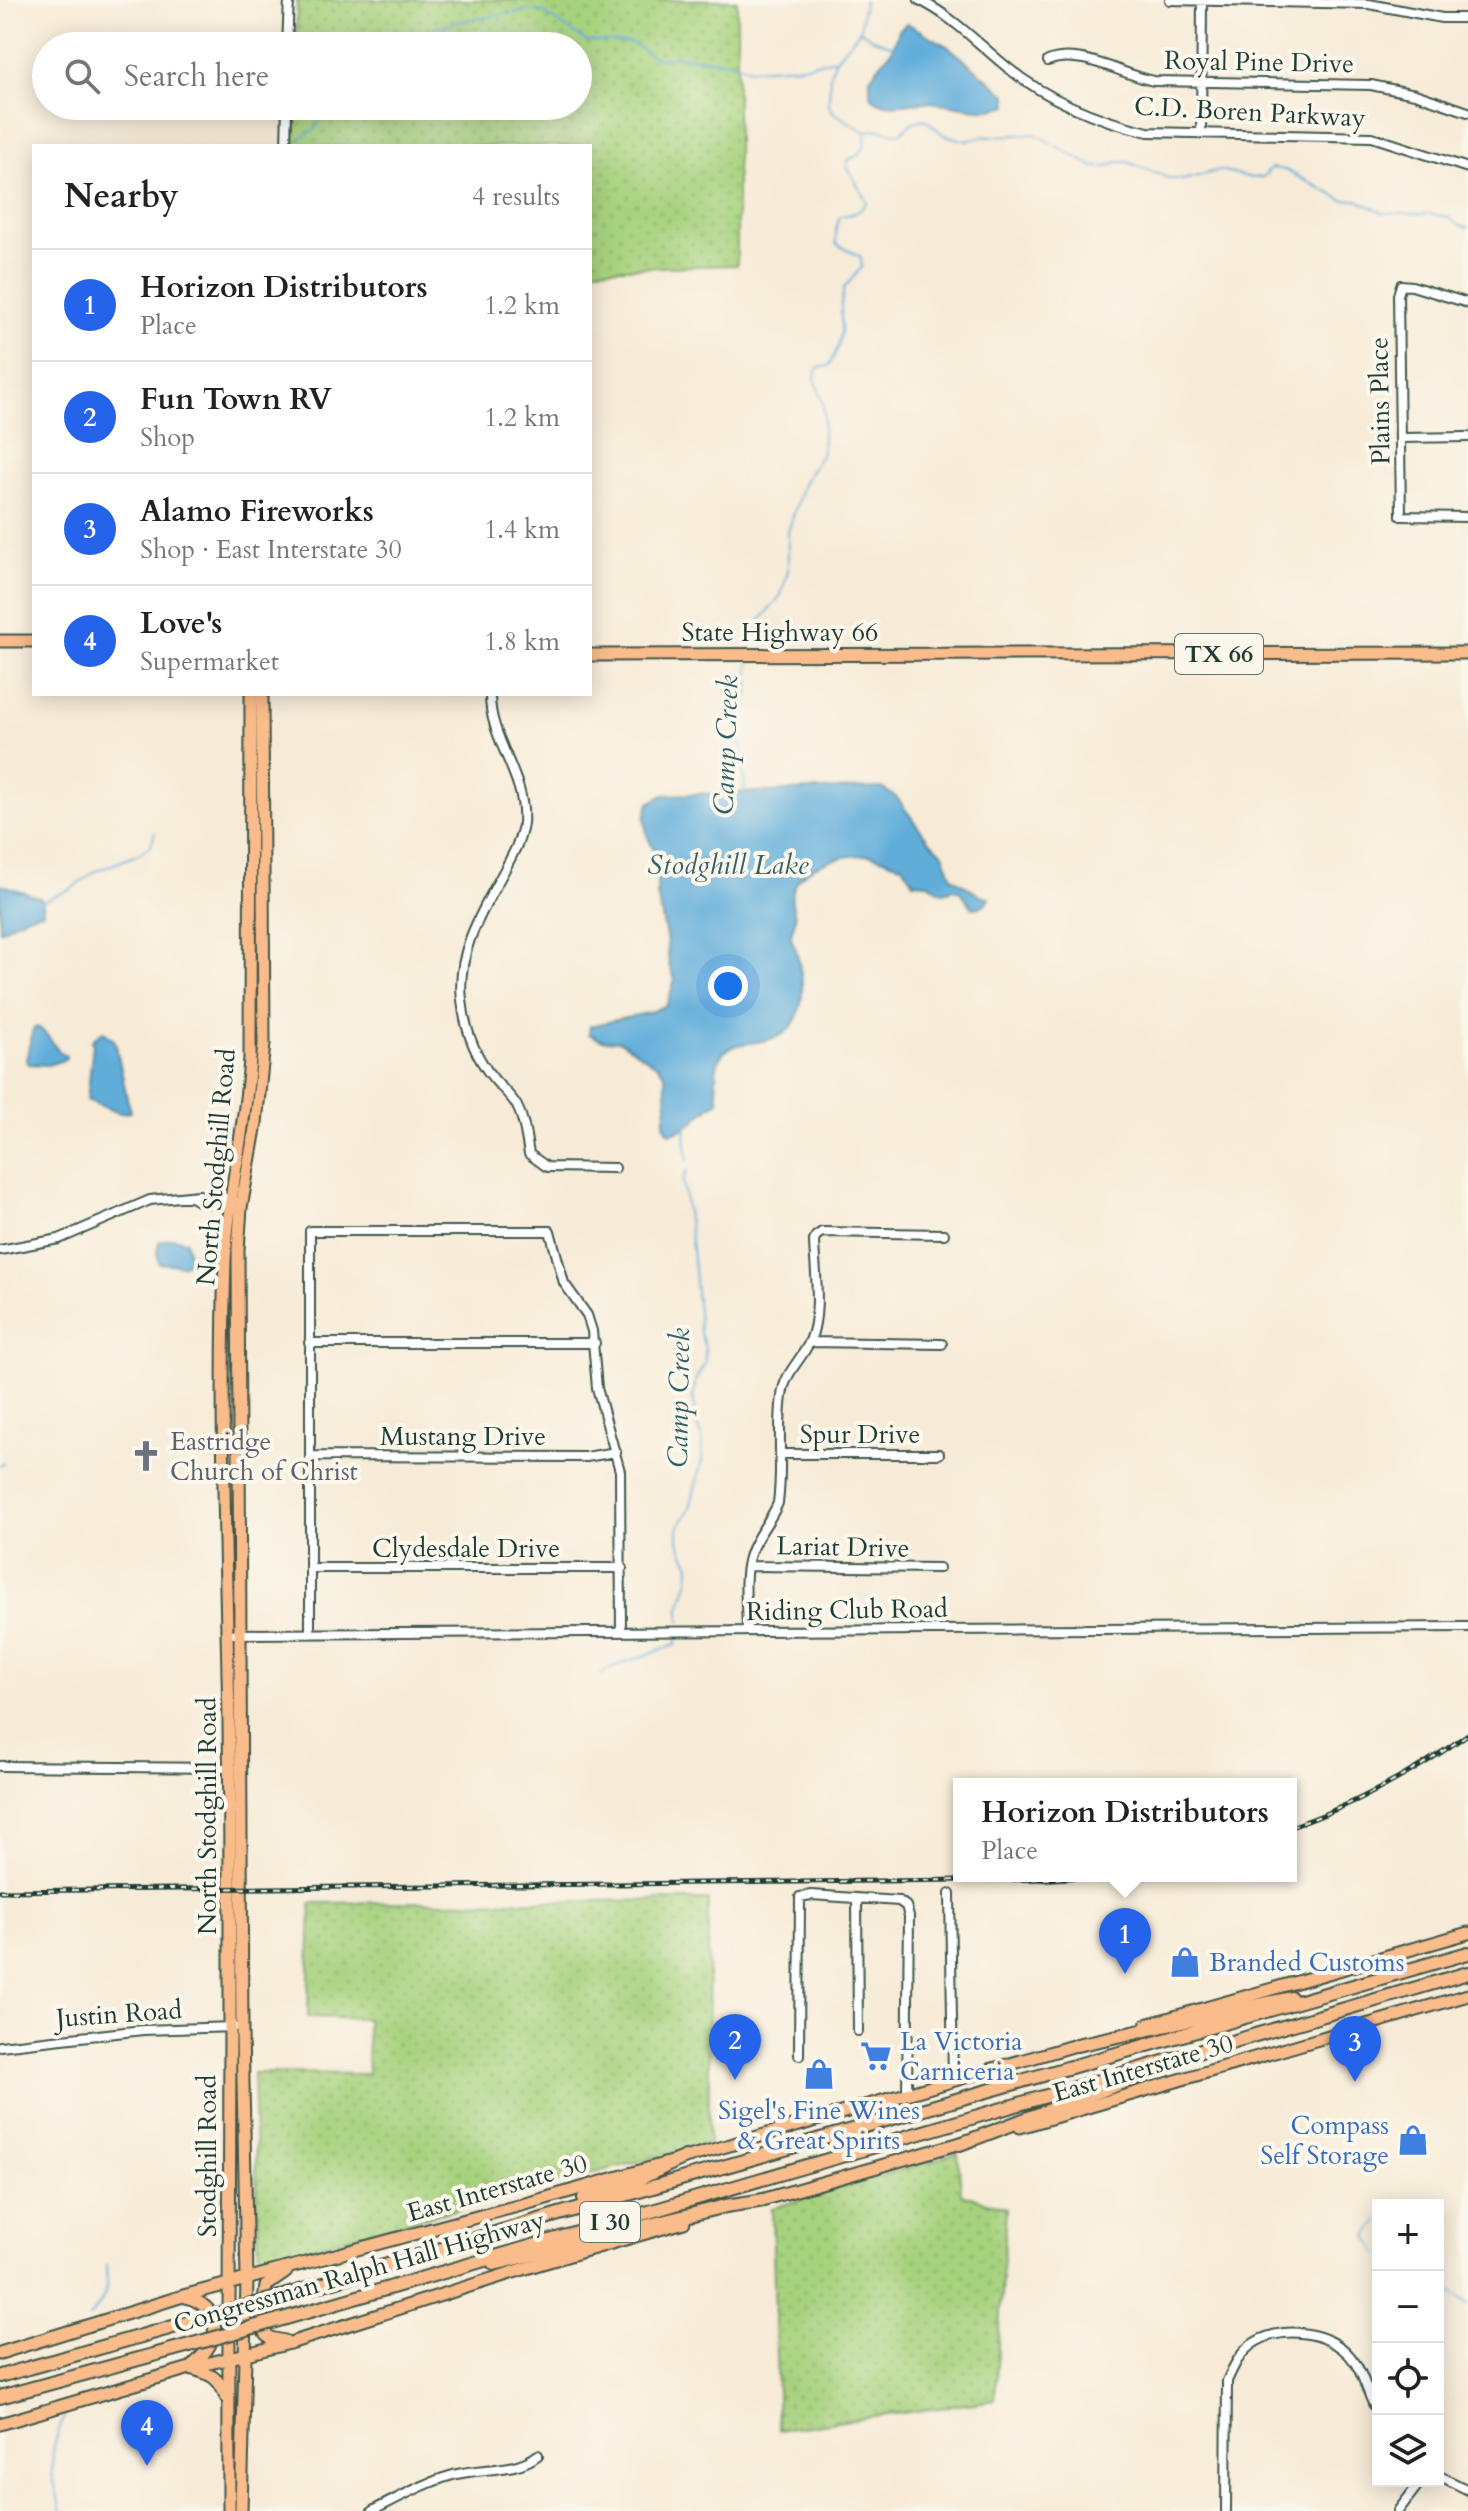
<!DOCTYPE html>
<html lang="en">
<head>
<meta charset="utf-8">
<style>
	body { margin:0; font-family:Cardo,serif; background:#f2f2f2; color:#222 }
	.controls { position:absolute; right:24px; bottom:24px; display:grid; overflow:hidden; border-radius:0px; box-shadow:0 4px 20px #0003 }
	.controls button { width:72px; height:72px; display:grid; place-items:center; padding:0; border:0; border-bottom:2px solid #e0e0e0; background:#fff; color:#222; font:40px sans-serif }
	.you { position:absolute; left:728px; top:986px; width:28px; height:28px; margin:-20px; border:6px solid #fff; border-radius:50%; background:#1a73e8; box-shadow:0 0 0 12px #1a73e833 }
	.badge { display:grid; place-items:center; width:52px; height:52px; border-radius:50%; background:#2563eb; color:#fff; font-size:26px; font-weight:700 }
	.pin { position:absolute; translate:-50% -66px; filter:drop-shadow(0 2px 4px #0008) }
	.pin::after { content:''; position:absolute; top:42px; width:28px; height:24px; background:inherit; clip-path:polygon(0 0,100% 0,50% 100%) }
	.popup { position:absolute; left:953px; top:1778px; width:344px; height:104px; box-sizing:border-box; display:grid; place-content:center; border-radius:0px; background:#fff; filter:drop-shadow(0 2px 6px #0005); font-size:26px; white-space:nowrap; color:#767676 }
	.popup b { font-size:30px; color:#222 }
	.popup::after { content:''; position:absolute; left:50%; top:100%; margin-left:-16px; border:16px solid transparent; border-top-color:#fff }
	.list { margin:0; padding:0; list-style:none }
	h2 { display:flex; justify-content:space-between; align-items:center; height:104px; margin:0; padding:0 32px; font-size:34px }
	h2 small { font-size:26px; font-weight:400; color:#767676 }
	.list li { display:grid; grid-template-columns:52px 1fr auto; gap:24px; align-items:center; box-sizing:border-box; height:112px; padding:0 32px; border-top:2px solid #e0e0e0 }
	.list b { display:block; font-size:30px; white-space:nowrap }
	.list p { margin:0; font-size:26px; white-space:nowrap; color:#767676 }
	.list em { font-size:26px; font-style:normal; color:#767676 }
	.icon { flex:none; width:44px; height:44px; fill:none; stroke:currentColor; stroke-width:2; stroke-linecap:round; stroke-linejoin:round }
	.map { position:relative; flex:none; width:1468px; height:2511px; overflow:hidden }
	.search { position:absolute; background:#fff; box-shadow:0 4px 20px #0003; left:32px; top:32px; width:560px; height:88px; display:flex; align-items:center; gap:20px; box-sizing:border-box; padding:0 28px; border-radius:44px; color:#767676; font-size:30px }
	.panel { position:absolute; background:#fff; box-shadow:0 4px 20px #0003; left:32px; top:144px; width:560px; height:552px; border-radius:0px }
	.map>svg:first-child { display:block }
	.grass { fill:url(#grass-dots); stroke:#638859; stroke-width:2 }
	.water { fill:#61adda; stroke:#407587; stroke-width:2 }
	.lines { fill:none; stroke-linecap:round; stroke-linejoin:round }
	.stream { stroke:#61adda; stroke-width:2 }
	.minor-casing { stroke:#3f574c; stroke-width:12 }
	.major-casing { stroke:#3f574c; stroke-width:15 }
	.highway-casing { stroke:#3f574c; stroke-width:16 }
	.minor { stroke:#fff; stroke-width:8 }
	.major { stroke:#fabc8b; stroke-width:11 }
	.highway { stroke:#fabc8b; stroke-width:12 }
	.rail-casing { stroke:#1f3d34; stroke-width:5 }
	.rail { stroke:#fbf7ec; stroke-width:2; stroke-dasharray:6; stroke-linecap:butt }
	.highway-bridge-casing { stroke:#3f574c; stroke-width:16; stroke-linecap:butt }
	.highway-bridge { stroke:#fabc8b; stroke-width:12 }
	.labels { text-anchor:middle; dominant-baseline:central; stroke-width:8; stroke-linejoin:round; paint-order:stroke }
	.shield { fill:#fbf7ec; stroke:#61756b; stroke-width:2 }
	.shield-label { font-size:24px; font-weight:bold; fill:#1f3d34 }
	.street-label { font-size:26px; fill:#1f3d34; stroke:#fbf7ec }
	.worship-label { font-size:26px; fill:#5b616d; stroke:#fbf7ec; text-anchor:start }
	.shop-label { font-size:26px; fill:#366cbe; stroke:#fbf7ec; text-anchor:start }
	.water-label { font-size:28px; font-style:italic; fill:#335f66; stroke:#fbf7ec }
</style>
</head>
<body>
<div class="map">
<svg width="1468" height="2511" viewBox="0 0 1468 2511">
	<defs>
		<pattern id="grass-dots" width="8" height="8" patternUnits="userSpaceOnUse" patternTransform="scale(2)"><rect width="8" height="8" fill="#a7d27e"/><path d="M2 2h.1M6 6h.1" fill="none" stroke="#8fb56e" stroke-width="1.8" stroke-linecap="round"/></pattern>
	</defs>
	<rect width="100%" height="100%" fill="#fbf7ec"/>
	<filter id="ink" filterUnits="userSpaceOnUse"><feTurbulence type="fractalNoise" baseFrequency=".0125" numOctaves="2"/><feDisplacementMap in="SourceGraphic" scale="16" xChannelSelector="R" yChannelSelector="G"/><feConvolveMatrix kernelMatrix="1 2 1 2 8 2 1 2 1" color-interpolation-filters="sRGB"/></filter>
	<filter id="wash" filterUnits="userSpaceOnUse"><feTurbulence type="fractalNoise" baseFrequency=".006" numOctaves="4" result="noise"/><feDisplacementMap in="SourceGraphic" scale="32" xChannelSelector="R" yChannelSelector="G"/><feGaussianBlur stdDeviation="1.8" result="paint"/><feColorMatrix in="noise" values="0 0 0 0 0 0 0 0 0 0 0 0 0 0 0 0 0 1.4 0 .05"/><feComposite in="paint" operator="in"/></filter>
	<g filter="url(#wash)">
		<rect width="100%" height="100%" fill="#f7ebd7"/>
		<!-- grass -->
		<path class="grass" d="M297,0H737V265L590,269V146H295L296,106H578V46H296Z
			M708,1900L709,2143L259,2261L253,2073L368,2074L367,2019L308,2017L311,1903Z
			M958,2153L961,2194L1006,2208L995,2400L778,2430L772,2208Z"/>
		<!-- water -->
		<path class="water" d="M907,23L949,47L1007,95L1008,105C979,116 953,102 925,102C907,102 884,111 870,95V77L893,49L899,30Z
			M882,788L897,798L929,841L943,853L952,877L981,896L990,897C987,903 980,909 973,908L959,890L950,889L949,891L942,892L928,883L913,882L903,865C891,864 880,855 868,855C842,855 797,864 792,895C790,903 795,910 795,919C795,925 791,930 791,936C791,942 796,947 797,953C802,976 806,997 796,1019C774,1065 700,1013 719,1101C698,1111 695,1129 669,1133L664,1124L667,1106L665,1074L658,1066L620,1041L601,1040L589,1034L590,1026L651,1012L667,1005L675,979L669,965L666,936L657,894V857L647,835L645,817L649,803L664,795Z
			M0,884L41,898L43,912L26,916L0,931Z
			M37,1027C50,1033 53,1050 66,1056V1059L48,1065L29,1064L26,1060L33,1029Z
			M103,1031L115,1041L130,1112L119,1113L87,1100L93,1044L91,1041Z
			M173,1238L186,1241L190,1261L182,1265L159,1263L157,1252L159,1242Z"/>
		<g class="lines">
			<!-- stream -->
			<path class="stream" d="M860,30L871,38L893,46
				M396,46C433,20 486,19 529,10L542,12L586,41L631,43L659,59L677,56L732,62L750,69L802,66L836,59
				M865,132L876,129L899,134L913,122L925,119L944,135L967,141L980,137L1035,134L1094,167H1107L1117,162H1128L1168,178L1183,180L1220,170L1252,178L1263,177L1271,168L1285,170L1343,200H1357L1384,213L1432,214L1448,217L1460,226L1468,228
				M300,138L314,130L330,106
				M750,645L757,625L781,595L788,571V532L803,484L822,453L824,418L823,403L815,379L817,368L829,366L838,348L841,332V305L844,288L862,267L861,257L836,244V228L840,216C852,215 860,213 867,202L847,167L848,160C863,154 867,147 865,132L833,112L829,105L830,74L836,59L860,30L864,0
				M745,793L741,740L744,705L749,691V661
				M40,902L71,889L94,872L139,854L151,845L155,832
				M687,1125L685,1135L688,1160
				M0,1465L4,1464
				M680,1622V1608L689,1579L690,1565L678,1541V1528L690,1508L702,1461L703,1441L697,1425L693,1396L696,1379L705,1363V1348L700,1333L692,1249L683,1181L687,1170
				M601,1675L610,1668L676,1644L678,1637
				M1378,2221L1368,2236L1378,2254
				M1438,2277L1448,2290L1468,2304
				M89,2317C106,2300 108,2289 106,2265
				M61,2511L52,2473L53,2445L65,2415"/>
		</g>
	</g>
	<g filter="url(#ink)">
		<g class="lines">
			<defs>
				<path id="minor" d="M919,0C953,16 979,45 1008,68C1049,101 1096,120 1148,132L1372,137L1468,168
					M1170,0L1369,4L1442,18H1468
					M287,46L289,0
					M1048,61C1081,48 1122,75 1154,81L1371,85L1415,94L1468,112
					M1201,134L1202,0
					M286,146L287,106
					M1468,303L1412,286L1401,285L1398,295L1401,516L1468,517
					M1400,438L1468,437
					M490,694C489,740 527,777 523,823C521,840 513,854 505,869C483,910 456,951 462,1000C465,1030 474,1055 493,1078C501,1088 511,1095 517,1106C525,1121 526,1138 529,1154L547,1167L615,1168
					M189,1196L198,1201L233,1207
					M0,1250L59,1239L150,1200L199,1195L233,1199
					M809,1342L942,1344
					M309,1343H595
					M781,1454H939
					M310,1456L586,1457L616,1452
					M747,1566L939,1568
					M310,1568H622
					M747,1631C747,1607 742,1577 750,1554C756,1535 771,1521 778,1503C783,1467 777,1432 782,1396C784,1373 801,1361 810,1341C822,1312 815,1273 814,1241L816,1236L822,1232L944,1234
					M226,1634L1468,1627
					M310,1634V1231H550L564,1283L587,1315L592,1331L597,1388L620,1471L621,1631
					M0,1766L231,1768
					M950,1894L953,2080
					M857,1898L858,2031
					M0,2046L143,2030L234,2027
					M799,2055L800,1897L811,1895L899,1901L906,1906L909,1916L907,2093
					M1438,2475L1468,2490
					M372,2511C398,2498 424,2483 453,2475C481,2467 515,2473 538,2455
					M1226,2511L1227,2381C1233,2368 1239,2354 1251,2345C1279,2324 1329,2331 1350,2356C1364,2372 1367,2395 1378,2413
					M1398,2511L1421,2481"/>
				<path id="major" d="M0,641H34
					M590,655L1468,653
					M1146,2025L1468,1933
					M1020,2127L1468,1995
					M758,2201L968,2141
					M186,2297C226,2309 220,2341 193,2365
					M285,2341L270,2338L265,2333L262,2314L266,2286L286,2272
					M0,2353L183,2296L536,2201L1083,2043
					M190,2368C211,2374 219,2377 226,2397
					M0,2424L190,2368L290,2343L539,2264L684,2222
					M229,2511C228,2248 232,1985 229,1721C226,1568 220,1414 225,1261C228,1192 246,1126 250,1058L251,694
					M241,2511L247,2280L242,2032L238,1250L241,1208L256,1123L264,1044L262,694"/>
				<path id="highway" d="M1077,2045L1291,1998
					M960,2144L1153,2071
					M584,2198L624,2186L685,2157
					M494,2264L726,2206L764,2200
					M280,2297L559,2214L1468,1953
					M286,2318L1468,1973
					M0,2376L180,2325
					M0,2397L186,2346"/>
			</defs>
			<!-- minor casing -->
			<use href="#minor" class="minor-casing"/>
			<!-- major casing -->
			<use href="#major" class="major-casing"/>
			<!-- highway casing -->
			<use href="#highway" class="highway-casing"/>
			<!-- minor -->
			<use href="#minor" class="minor"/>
			<!-- major -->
			<use href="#major" class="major"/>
			<!-- highway -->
			<use href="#highway" class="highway"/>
			<defs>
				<path id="rail" d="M1291,1827C1354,1805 1414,1773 1468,1734
					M0,1891L1052,1879L1096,1876"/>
			</defs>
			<!-- rail casing -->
			<use href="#rail" class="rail-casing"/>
			<!-- rail -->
			<use href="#rail" class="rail"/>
			<defs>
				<path id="highway-bridge" d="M180,2325L280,2297
					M186,2346L286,2318"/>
			</defs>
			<!-- highway-bridge casing -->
			<use href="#highway-bridge" class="highway-bridge-casing"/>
			<!-- highway-bridge -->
			<use href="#highway-bridge" class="highway-bridge"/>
		</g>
	</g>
	<!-- icons -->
	<defs>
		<symbol id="church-bare" viewBox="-9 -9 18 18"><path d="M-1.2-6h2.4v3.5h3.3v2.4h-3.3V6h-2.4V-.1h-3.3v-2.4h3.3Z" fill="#6b7280" stroke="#fbf7ec" stroke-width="2.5" paint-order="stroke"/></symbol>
		<symbol id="shop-bare" viewBox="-9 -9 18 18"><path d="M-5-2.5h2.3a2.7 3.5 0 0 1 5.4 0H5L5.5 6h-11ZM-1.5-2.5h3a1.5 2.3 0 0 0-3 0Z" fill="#3f7fe0" stroke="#fbf7ec" stroke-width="2.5" paint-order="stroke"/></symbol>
		<symbol id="supermarket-bare" viewBox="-9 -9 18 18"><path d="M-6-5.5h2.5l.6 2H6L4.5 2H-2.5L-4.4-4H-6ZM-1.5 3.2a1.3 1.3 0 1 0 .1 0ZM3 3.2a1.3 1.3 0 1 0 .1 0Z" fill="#3f7fe0" stroke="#fbf7ec" stroke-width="2.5" paint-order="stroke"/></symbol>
	</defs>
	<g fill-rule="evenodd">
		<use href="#church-bare" x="124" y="1434" width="44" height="44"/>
		<use href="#shop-bare" x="1163" y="1940" width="44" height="44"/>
		<use href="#supermarket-bare" x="854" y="2034" width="44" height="44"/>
		<use href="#shop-bare" x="797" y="2052" width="44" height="44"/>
		<use href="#shop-bare" x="1391" y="2118" width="44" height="44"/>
	</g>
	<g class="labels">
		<!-- shield labels -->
		<g class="shield">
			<rect x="1175" y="634" width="88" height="40" rx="6"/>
			<rect x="580" y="2202" width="60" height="40" rx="6"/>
		</g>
		<g class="shield-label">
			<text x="1219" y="654">TX 66</text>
			<text x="610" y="2222">I 30</text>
		</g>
		<!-- street labels -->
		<g class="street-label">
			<text transform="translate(1259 62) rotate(1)">Royal Pine Drive</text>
			<text transform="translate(1250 112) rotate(3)">C.D. Boren Parkway</text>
			<text transform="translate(1380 401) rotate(-91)">Plains Place</text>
			<text x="780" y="632">State Highway 66</text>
			<text transform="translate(216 1167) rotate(-85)">North Stodghill Road</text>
			<text x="860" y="1434">Spur Drive</text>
			<text x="463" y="1436">Mustang Drive</text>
			<text transform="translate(843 1547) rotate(1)">Lariat Drive</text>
			<text x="466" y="1548">Clydesdale Drive</text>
			<text transform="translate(847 1610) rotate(-1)">Riding Club Road</text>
			<text transform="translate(207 1816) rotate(-90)">North Stodghill Road</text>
			<text transform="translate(119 2014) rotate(-4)">Justin Road</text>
			<text transform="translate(1143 2068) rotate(-16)">East Interstate 30</text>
			<text transform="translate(207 2156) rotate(-90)">Stodghill Road</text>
			<text transform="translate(497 2188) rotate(-16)">East Interstate 30</text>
			<text transform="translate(359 2272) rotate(-16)">Congressman Ralph Hall Highway</text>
		</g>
		<!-- worship labels -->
		<g class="worship-label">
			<text x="170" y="1441">Eastridge<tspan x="170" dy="30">Church of Christ</tspan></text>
		</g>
		<!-- shop labels -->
		<g class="shop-label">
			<text x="1209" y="1962">Branded Customs</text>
			<text x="900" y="2041">La Victoria<tspan x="900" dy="30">Carniceria</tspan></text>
			<text x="819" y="2110" text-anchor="middle">Sigel's Fine Wines<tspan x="819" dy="30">&amp; Great Spirits</tspan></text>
			<text x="1389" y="2125" text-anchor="end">Compass<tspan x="1389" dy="30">Self Storage</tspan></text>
		</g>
		<!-- water labels -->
		<g class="water-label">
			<text transform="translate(726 745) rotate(-88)">Camp Creek</text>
			<text x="728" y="865">Stodghill Lake</text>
			<text transform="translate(679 1398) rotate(-89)">Camp Creek</text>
		</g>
	</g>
</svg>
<div class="controls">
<button>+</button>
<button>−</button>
<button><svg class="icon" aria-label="locate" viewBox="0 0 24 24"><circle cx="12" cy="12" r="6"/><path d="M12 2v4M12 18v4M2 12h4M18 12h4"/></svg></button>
<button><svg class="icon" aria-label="layers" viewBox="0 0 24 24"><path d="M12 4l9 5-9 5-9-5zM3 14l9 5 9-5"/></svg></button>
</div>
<div class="you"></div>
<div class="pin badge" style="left:1125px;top:1974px">1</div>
<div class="popup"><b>Horizon Distributors</b>Place</div>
<div class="pin badge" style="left:735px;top:2080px">2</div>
<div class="pin badge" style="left:1355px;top:2082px">3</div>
<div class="pin badge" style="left:147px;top:2466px">4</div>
<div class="search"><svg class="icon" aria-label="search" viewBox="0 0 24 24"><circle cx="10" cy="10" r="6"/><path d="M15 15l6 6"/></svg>Search here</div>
<section class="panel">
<h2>Nearby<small>4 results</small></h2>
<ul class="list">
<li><span class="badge">1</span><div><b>Horizon Distributors</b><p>Place</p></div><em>1.2 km</em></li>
<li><span class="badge">2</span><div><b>Fun Town RV</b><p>Shop</p></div><em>1.2 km</em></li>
<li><span class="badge">3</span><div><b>Alamo Fireworks</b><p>Shop · East Interstate 30</p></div><em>1.4 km</em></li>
<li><span class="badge">4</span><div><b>Love's</b><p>Supermarket</p></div><em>1.8 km</em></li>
</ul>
</section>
</div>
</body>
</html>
